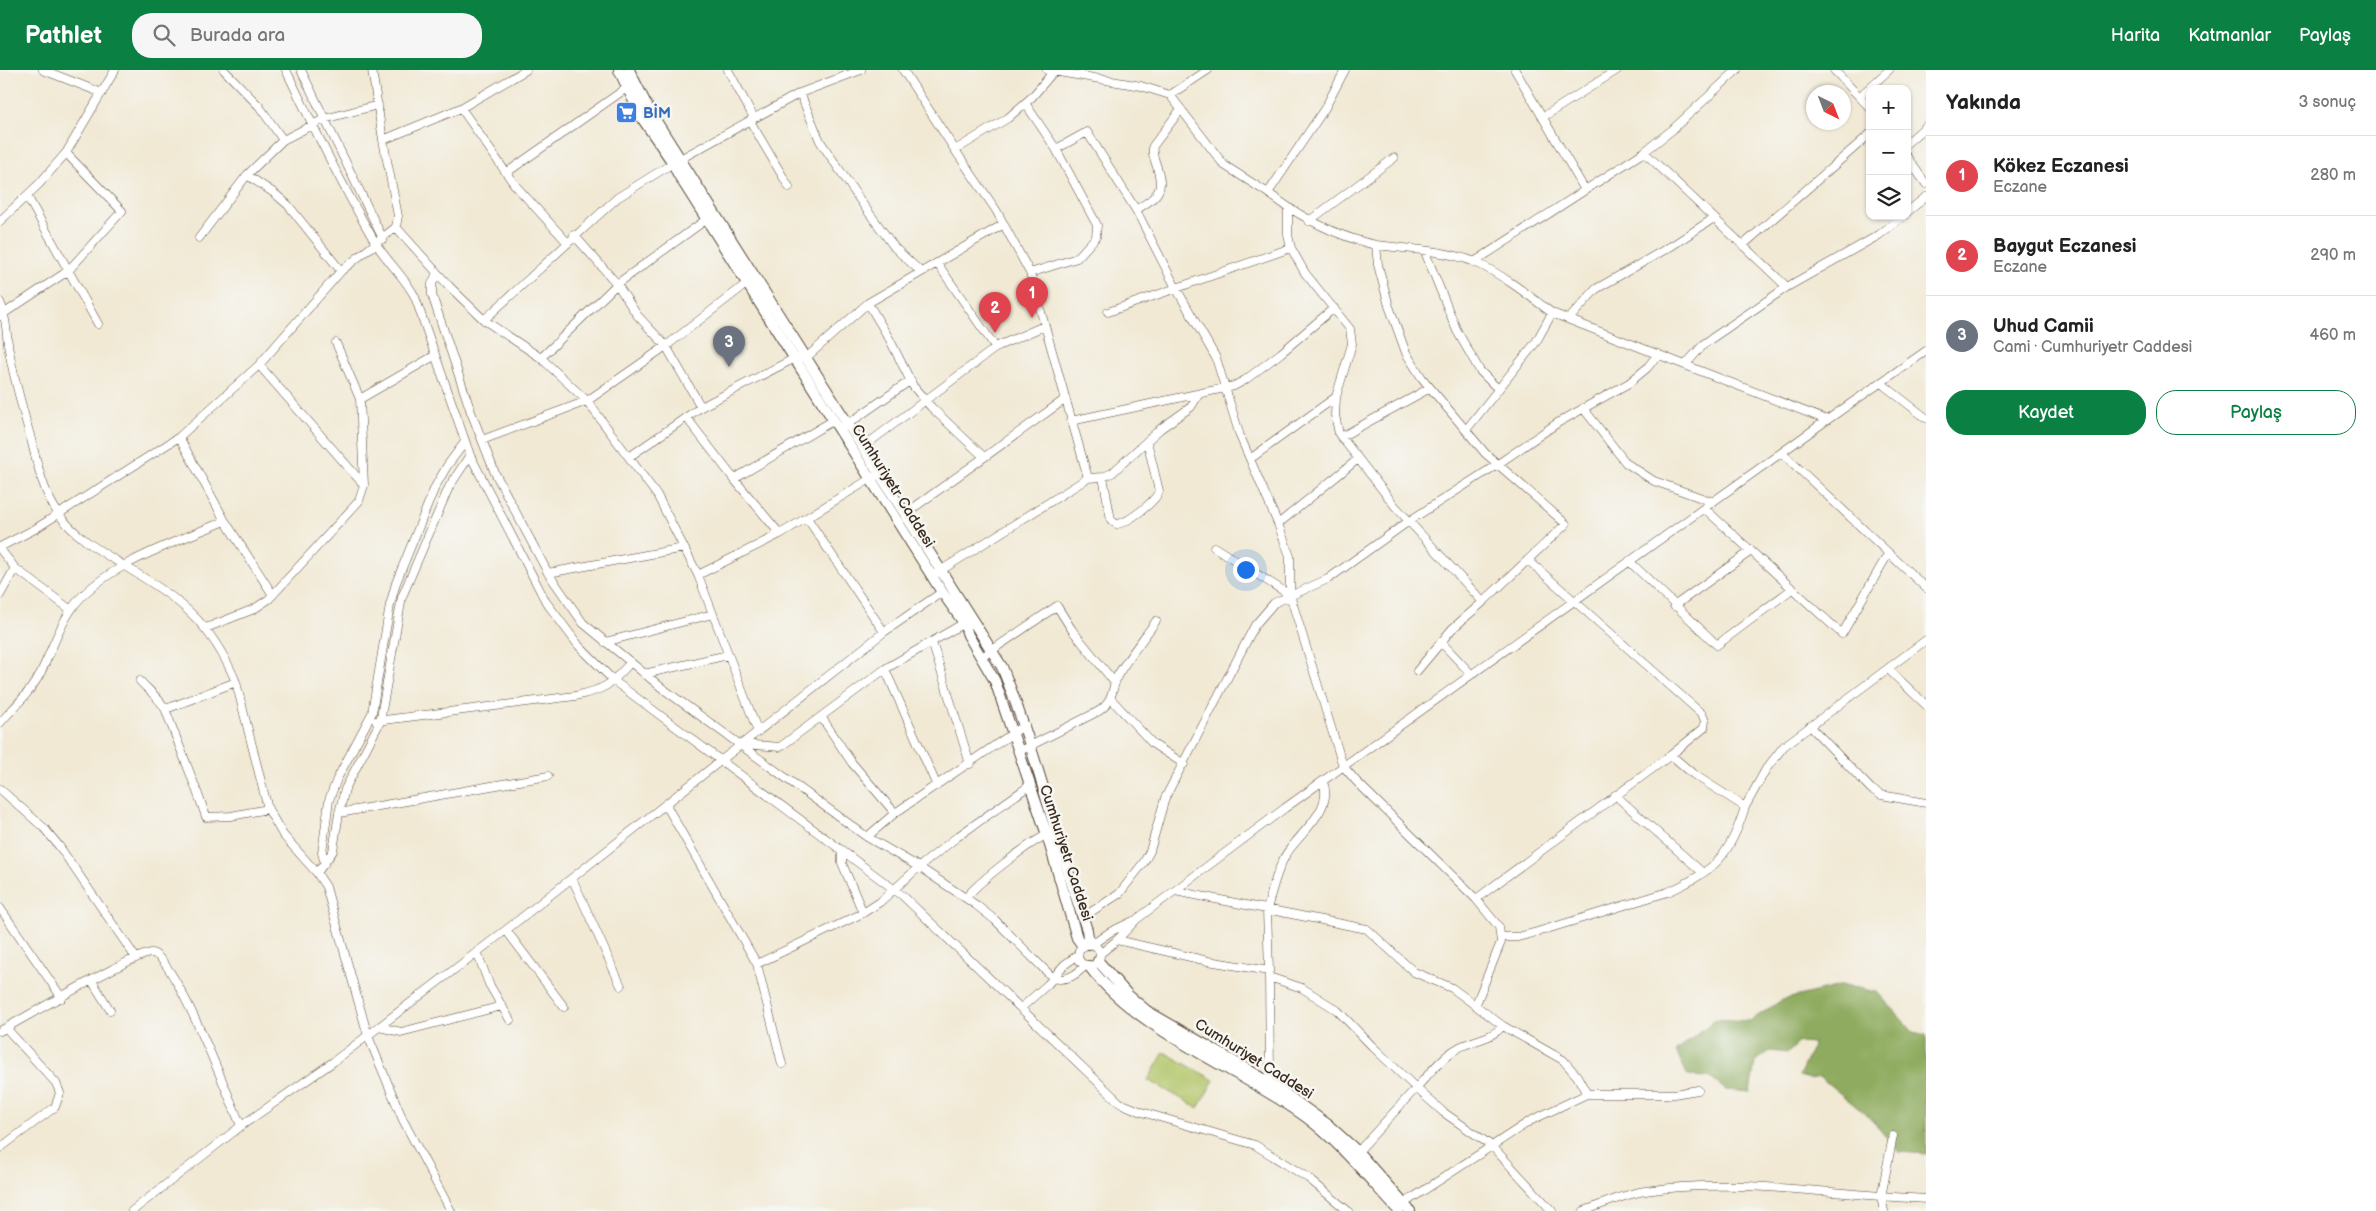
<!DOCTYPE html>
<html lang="tr">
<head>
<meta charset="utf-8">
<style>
	body { margin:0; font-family:"Balsamiq Sans",sans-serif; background:#f6f6f6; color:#222 }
	.controls { position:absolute; right:15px; top:15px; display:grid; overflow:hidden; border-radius:10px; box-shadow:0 1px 4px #0004 }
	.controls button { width:45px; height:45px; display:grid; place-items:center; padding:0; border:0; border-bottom:1px solid #e0e0e0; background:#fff; color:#222; font:25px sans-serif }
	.compass { position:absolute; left:1806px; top:15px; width:45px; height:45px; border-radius:50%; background:#fff; box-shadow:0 1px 4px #0004; rotate:138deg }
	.you { position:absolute; left:1245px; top:499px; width:18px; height:18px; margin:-12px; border:4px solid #fff; border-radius:50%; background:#1a73e8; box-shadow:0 0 0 8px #1a73e833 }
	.badge { display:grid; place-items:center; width:32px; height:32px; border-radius:50%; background:#0b8043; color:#fff; font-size:16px; font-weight:700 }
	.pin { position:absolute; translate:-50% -41px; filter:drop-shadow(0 1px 2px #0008) }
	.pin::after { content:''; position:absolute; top:26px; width:18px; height:15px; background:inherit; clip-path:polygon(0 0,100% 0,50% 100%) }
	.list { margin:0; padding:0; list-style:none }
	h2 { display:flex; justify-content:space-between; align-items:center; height:65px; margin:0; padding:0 20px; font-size:21px }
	h2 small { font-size:16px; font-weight:400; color:#767676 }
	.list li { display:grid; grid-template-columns:32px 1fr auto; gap:15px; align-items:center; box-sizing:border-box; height:80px; padding:0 20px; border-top:1px solid #e0e0e0 }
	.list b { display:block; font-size:19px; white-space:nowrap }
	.list p { margin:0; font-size:16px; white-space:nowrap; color:#767676 }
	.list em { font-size:16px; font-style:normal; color:#767676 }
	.actions { display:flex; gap:10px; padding:15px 20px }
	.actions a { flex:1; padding:11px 0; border:1px solid #0b8043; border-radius:20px; text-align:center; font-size:18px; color:#0b8043 }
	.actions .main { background:#0b8043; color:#fff }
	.icon { flex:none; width:28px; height:28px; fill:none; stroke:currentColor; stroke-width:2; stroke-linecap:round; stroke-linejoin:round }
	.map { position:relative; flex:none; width:1926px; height:1141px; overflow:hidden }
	header { display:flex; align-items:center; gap:30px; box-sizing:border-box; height:70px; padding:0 25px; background:#0b8043; color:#fff }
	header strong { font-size:24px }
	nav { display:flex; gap:28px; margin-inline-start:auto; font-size:18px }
	.search { width:350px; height:45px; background:#f6f6f6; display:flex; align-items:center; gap:12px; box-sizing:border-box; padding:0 18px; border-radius:20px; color:#767676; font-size:19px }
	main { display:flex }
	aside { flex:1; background:#fff }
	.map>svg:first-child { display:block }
	.green { fill:#b3c66a; stroke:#777844 }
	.forest { fill:#8eab5e; stroke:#646a3e }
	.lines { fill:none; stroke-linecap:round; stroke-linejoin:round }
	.street-casing { stroke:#564739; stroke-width:9 }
	.secondary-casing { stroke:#564739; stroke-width:12 }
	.street { stroke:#fff; stroke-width:8 }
	.secondary { stroke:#fff; stroke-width:10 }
	.labels { text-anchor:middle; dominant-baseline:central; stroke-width:5; stroke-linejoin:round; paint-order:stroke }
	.shop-label { font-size:15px; font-weight:bold; fill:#366cbe; stroke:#f6f6f2; text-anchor:start }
	.street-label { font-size:15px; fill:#3b2a1e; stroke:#f6f6f2 }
</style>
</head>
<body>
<header>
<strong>Pathlet</strong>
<div class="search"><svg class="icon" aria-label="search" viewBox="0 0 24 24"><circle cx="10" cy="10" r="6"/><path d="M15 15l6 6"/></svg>Burada ara</div>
<nav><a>Harita</a><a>Katmanlar</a><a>Paylaş</a></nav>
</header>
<main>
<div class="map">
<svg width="1926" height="1141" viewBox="0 0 1926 1141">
	<rect width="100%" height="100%" fill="#f6f6f2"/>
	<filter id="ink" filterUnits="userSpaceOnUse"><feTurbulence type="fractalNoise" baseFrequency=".02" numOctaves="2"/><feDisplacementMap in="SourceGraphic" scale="10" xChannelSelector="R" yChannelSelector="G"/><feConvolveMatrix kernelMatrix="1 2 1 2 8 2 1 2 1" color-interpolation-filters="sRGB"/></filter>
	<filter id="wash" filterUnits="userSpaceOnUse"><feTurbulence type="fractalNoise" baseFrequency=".0096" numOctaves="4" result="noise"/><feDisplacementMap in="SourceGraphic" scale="20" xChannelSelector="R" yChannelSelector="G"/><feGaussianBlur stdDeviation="1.12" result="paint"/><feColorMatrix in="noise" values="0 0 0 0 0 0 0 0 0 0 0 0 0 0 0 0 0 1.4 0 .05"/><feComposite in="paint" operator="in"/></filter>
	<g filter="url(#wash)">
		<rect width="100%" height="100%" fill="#f1e9d4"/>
		<!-- green -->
		<path class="green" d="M1164,982L1214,1010L1198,1038L1148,1010Z"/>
		<!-- forest -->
		<path class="forest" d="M1844,915L1877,922L1913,962L1926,965V1084L1899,1082L1869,1047L1820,1007L1810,1009L1799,1006L1814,973L1798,972L1788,983L1770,981L1755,992L1750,1022L1726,1020L1709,1007L1688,1006L1676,981L1716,949L1750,951L1782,930Z"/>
	</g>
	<g filter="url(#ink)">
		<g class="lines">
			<defs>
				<path id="street" d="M43,0L102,23
					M224,0L259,36L283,70L324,49L378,35
					M286,0C314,58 342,116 375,172C387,192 405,207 415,227L470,385L546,532L579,576L614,611L903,826L1120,1033L1142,1042L1255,1075L1308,1108L1348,1141
					M301,0L383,169
					M728,0L754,48
					M903,0L955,80L1008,48L1032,27L1054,1
					M1047,0L1141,16L1170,25L1224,95L1268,123L1325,38L1345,0
					M1515,0L1585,120
					M1834,0L1870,38
					M800,23L820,71L864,136L895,178L921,202
					M1170,25L1208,0
					M1860,26L1889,0
					M461,38L514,114L567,172
					M1543,47L1617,0
					M750,51L789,117
					M383,70L461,38L526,0
					M1907,73L1926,56
					M1056,79L1087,62L1136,140L1176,218L1216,288L1240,366L1278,454L1358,389
					M955,80L996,140L1030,203L1077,188L1096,167L1097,155L1056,79L1025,33
					M1644,82L1672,60L1737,0
					M1907,87L1926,114
					M506,103L628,17
					M247,105L274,123L288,135L341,201
					M27,126L98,254
					M1288,137C1316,155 1343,168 1376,175
					M1136,140C1161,124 1165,120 1155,91C1153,86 1152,82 1153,76L1181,39
					M1907,142L1926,127
					M0,151L39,114L66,83L115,0
					M1309,151L1394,88
					M396,157L449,216L484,250L541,288L587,331L657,425L698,505L758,662
					M574,165L617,214L637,245L666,276L701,337
					M199,168L247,105L283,70
					M1743,175L1870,64
					M1291,178L1305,203L1350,259L1352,274L1336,327L1335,345L1339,364L1395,436L1483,532L1566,454L1485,383L1422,308L1406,283L1389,236L1378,195L1376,175C1408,179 1445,180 1475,192C1503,205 1527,224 1552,243L1536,272L1466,360
					M1425,182L1457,261L1480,301L1498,319
					M1474,192L1644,82L1787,217L1705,273L1685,295L1552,243
					M437,203L432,214V225L471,342L495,403L548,503L583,553L662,618L867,767L919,797L976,835L995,850L1053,908C1067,912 1077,904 1086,895
					M1787,217L1879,165L1903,146
					M0,232C7,246 6,265 9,280C14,310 23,340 31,369C37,393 43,422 58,443C74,466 100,481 123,495C179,529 210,550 236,612L268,739L283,765L317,803L326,817L368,966L403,1050L451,1141
					M868,233L890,270L913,316L931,337L984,387
					M1108,242L1291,178L1288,165V137L1268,123
					M0,246L68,201L122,141L66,83
					M1569,249L1596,219L1673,175L1714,148
					M484,250L617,128L673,93L800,23L861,0
					M996,278L937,193L1004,154
					M541,288L617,214L707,149
					M259,295L364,415
					M1881,313L1926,348
					M360,329L434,286
					M1583,338L1626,393L1654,411L1713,432
					M686,347L734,409L780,464
					M1827,350L1926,281
					M1071,351L1234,316L1245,310L1281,283L1334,238
					M845,356L911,310
					M179,367L225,451L273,525
					M1341,367L1430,318
					M482,370L587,331L666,276L746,214
					M863,377L998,276L1044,256
					M1782,383L1926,518
					M629,387L701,337L795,288L807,287L868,233L937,193
					M1250,389L1336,327
					M1103,407L1111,450L1116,454C1127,454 1156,431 1159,421L1147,371
					M1088,408L1103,407L1112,403L1160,359L1191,337L1199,324
					M734,409L834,350
					M1704,438L1842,564L1888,484
					M905,444L1064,330
					M807,448L884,562
					M1278,454L1290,486V525L1343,696L1356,711L1476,829L1499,857L1501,872L1476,934
					M0,477L35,459L179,367L259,295L341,201L396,157L398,146L383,70L372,0
					M1214,477L1290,525
					M0,479L15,498L71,540
					M1528,490L1702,644L1705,651L1704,658L1671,685
					M1629,491L1717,575L1792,519
					M548,503L684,478
					M698,505L780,464L875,406
					M932,506L1088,408L1030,203
					M0,525L15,498
					M1674,536L1751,481
					M206,558L254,539L269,529L359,431L364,415L360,329L336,273
					M605,572L713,544
					M932,572L970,694
					M1441,572L1471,604
					M982,587L1057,536L1072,560L1115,613
					M885,599L937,716
					M1888,599L1926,635
					M1417,601L1452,559L1483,532
					M644,604L728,585
					M140,611C147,619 162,630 166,641C179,676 194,711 206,747L231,746L268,739
					M1111,629L1153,674L1184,694
					M166,639L236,612
					M822,648L852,693L895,743
					M376,651L575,626C606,619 609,616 630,593
					M0,653C14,637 31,622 41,602C51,582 58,559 71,540C98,497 179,471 225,451
					M1810,656L1871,719L1881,725L1926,733
					M742,674L780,677L885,599L964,553
					M1018,682L1099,641C1116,629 1110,619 1119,603C1130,585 1144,568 1156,551
					M0,719L44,758L59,776L136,888
					M1615,725L1703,803
					M666,735L757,894L863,843L880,832L919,797L957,767L1029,716
					M1745,737L1766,699L1784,676L1926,570
					M339,743L548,706
					M867,767L895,743L1025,655
					M842,780V793L863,843
					M325,793L322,783L329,730L337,709L372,643L390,535L396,513L435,417L447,396L465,372
					M317,803L333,781L339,743L345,719L380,652L402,527L449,417L470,385
					M572,808L621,916
					M1175,821L1367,859L1414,902L1452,918L1503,956L1563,990L1577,1006L1587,1024
					M966,828C977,813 1034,768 1052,763
					M1476,829L1671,685L1693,704L1745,737C1730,786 1715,801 1668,822L1537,862L1518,867H1502
					M0,838L62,928
					M1083,847L1119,824L1144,792L1150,781L1165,728L1255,555L1274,533L1328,509L1409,451L1498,394L1559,352L1629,313L1647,298L1658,284
					M506,860L564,937
					M1117,870L1208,891L1269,901L1267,840C1271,823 1276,804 1284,788C1295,766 1335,741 1323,712
					M1078 885a11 11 0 1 1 22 0a11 11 0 1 1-22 0Z
					M1093,874L1110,862L1133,851
					M477,882L489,914L510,950
					M1100,884L1117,870L1137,849L1285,738L1827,350L1685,295
					M757,894L782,994
					M1269,907L1302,918L1337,940L1372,976L1416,1018C1429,1004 1442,987 1458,978C1474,969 1490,970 1503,956
					M92,911L110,940
					M1021,938L1048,914L1064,895L1078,885
					M379,957L401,962L502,936
					M0,961C21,950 138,881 152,883C174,886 230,1030 241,1056
					M1267,1016L1270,1006L1269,903
					M0,1078L55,1037L60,1023L56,1013L6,958
					M1355,1085L1416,1018L1443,1042L1492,1076L1552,1141
					M1400,1136L1530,1051L1587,1024H1674L1698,1020
					M132,1141L241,1056L333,992L506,860L884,562L942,522
					M1584,1141C1603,1134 1625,1124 1645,1121C1737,1107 1834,1125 1926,1129
					M1884,1141L1881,1127L1893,1066"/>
				<path id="secondary" d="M619,0L642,48L673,93L678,104L942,522L964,553L968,565L995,611L1047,765L1077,868L1083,876
					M629,0L649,40L1002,597C1037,683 1057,773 1087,860L1089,874
					M1098,891L1128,925L1147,941L1269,1012L1327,1054L1358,1082L1410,1141
					M1089,896C1139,963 1238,997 1306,1047C1342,1074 1369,1109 1399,1141"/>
			</defs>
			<!-- street casing -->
			<use href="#street" class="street-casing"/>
			<!-- secondary casing -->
			<use href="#secondary" class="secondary-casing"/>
			<!-- street -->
			<use href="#street" class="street"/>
			<!-- secondary -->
			<use href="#secondary" class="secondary"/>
		</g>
	</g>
	<!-- icons -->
	<defs>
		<symbol id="supermarket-square" viewBox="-11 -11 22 22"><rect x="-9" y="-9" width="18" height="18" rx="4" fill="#3f7fe0" stroke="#f6f6f2"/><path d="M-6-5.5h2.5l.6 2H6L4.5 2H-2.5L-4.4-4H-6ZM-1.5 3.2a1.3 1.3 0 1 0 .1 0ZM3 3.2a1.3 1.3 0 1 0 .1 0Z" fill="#fff"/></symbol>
	</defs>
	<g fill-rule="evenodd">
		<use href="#supermarket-square" x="614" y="30" width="25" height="25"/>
	</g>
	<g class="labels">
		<!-- shop labels -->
		<g class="shop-label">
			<text x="643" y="43">BİM</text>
		</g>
		<!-- street labels -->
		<g class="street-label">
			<text transform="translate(893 416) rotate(58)">Cumhuriyetr Caddesi</text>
			<text transform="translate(1066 783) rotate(72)">Cumhuriyetr Caddesi</text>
			<text transform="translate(1254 989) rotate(32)">Cumhuriyet Caddesi</text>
		</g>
	</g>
</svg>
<div class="controls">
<button>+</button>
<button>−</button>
<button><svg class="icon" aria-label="layers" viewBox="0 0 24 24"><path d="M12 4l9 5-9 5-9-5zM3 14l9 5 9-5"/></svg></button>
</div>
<svg class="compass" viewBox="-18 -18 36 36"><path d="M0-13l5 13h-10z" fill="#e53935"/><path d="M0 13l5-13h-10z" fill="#767676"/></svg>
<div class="you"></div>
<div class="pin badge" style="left:1032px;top:248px;background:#e0444e">1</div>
<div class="pin badge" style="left:995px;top:263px;background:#e0444e">2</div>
<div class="pin badge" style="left:729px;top:297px;background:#6b7280">3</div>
</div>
<aside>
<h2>Yakında<small>3 sonuç</small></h2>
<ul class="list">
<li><span class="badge" style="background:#e0444e">1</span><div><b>Kökez Eczanesi</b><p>Eczane</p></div><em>280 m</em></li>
<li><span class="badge" style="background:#e0444e">2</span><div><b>Baygut Eczanesi</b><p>Eczane</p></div><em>290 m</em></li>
<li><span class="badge" style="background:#6b7280">3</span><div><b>Uhud Camii</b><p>Cami · Cumhuriyetr Caddesi</p></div><em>460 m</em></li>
</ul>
<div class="actions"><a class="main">Kaydet</a><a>Paylaş</a></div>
</aside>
</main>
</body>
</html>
